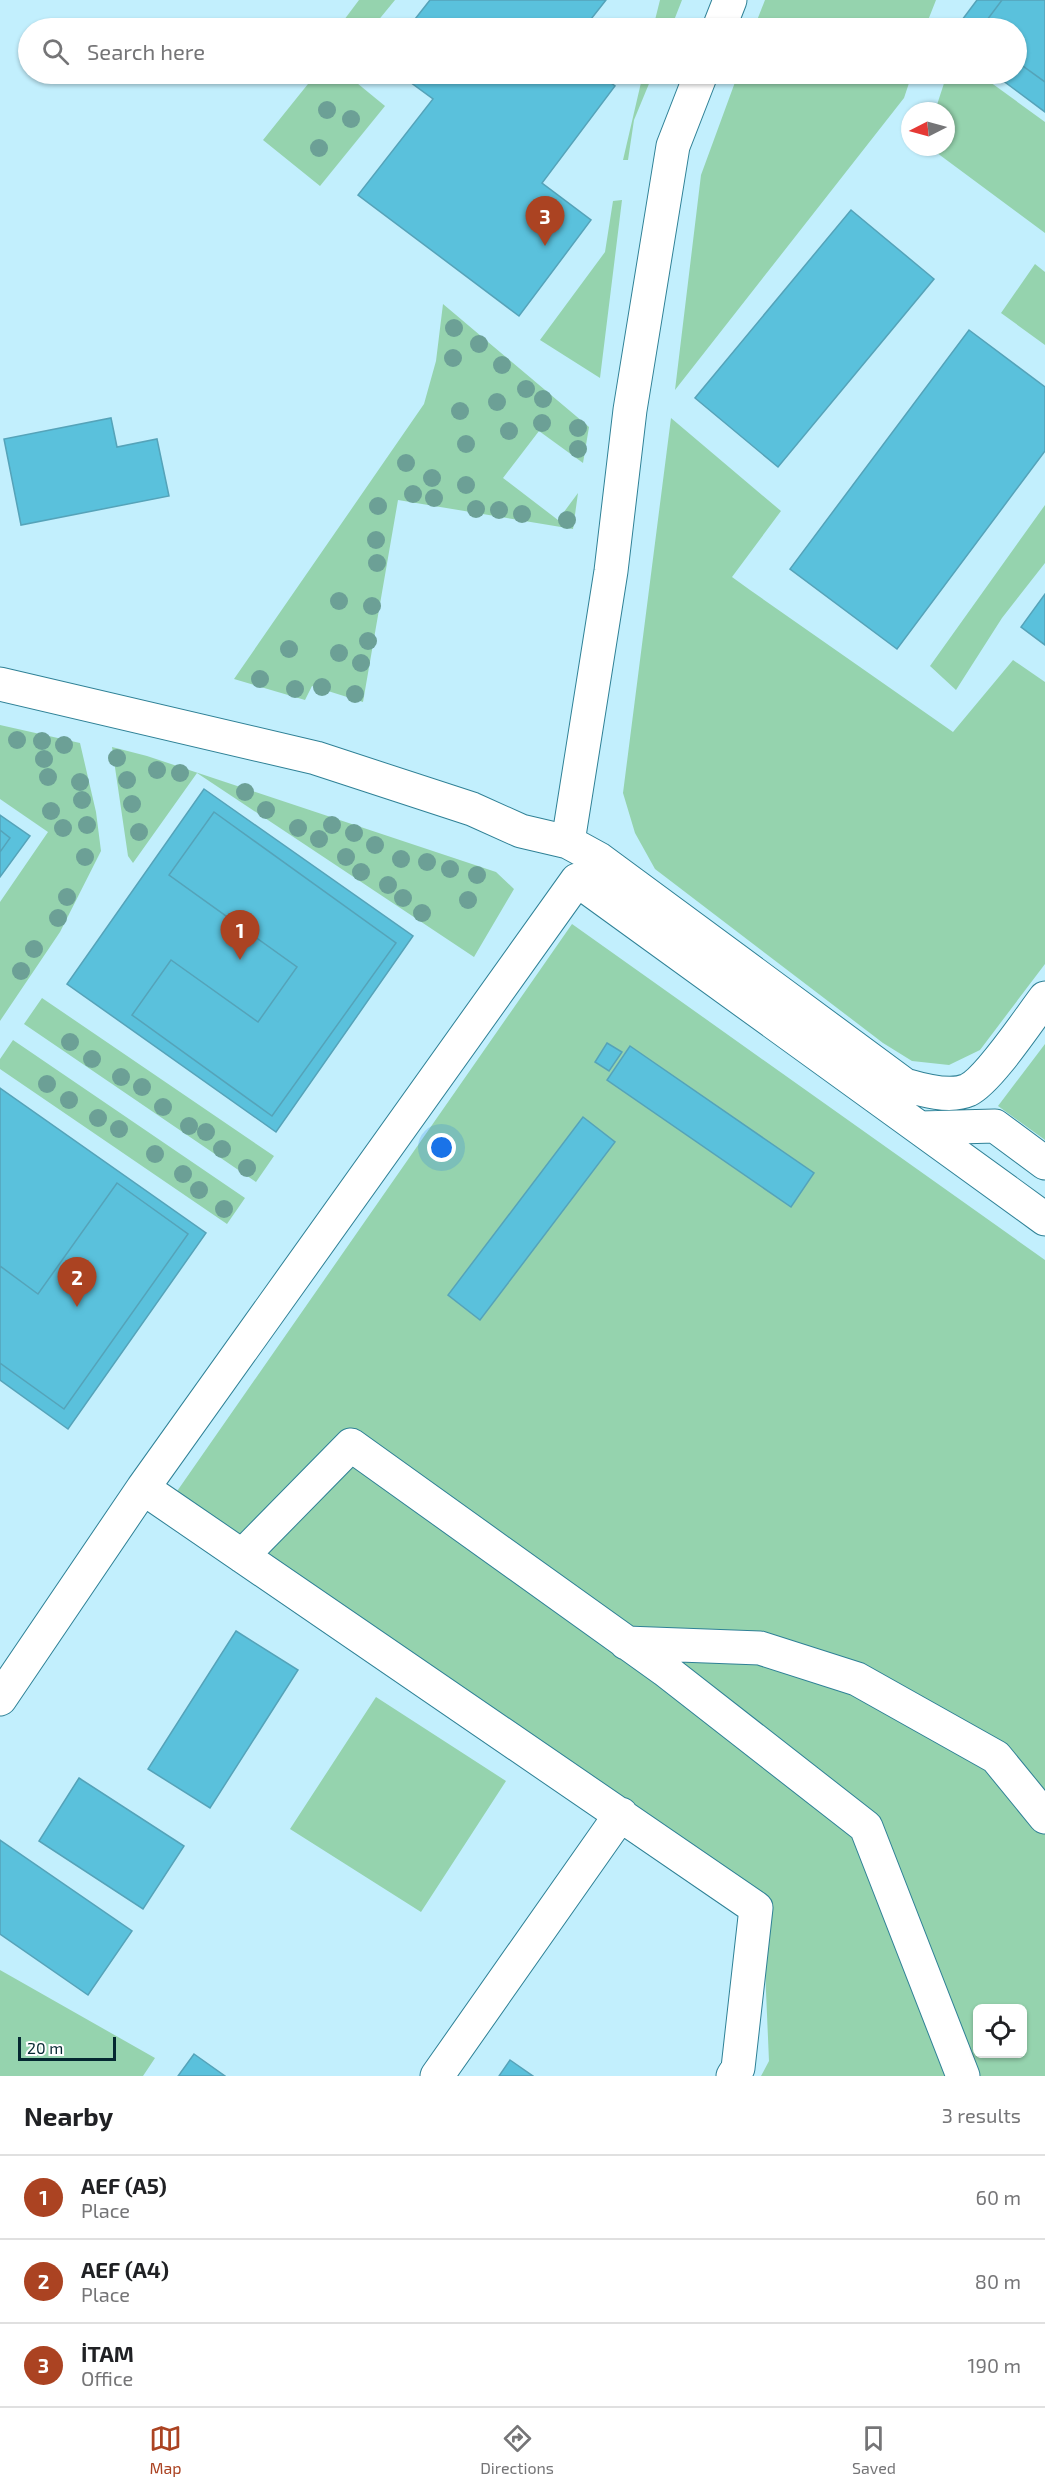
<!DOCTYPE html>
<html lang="en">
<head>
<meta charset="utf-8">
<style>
	body { margin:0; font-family:"Exo 2",sans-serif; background:#f2f2f2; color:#202124 }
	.controls { position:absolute; right:18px; bottom:18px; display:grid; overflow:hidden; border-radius:9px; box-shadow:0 2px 4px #0004 }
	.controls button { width:54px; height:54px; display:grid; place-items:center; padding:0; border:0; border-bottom:2px solid #e0e0e0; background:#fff; color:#202124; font:30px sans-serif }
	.compass { position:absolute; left:901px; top:102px; width:54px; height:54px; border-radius:50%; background:#fff; box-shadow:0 2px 4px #0004; rotate:264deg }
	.scale { position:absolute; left:18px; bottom:15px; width:98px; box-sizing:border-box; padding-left:6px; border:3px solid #052831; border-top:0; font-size:16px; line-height:21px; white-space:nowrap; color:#052831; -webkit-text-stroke:4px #fff; paint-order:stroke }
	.you { position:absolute; left:442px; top:1148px; width:21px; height:21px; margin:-15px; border:4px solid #fff; border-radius:50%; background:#1a73e8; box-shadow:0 0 0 9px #1a73e833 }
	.badge { display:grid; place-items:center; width:39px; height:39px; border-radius:50%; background:#ab4322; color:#fff; font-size:20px; font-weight:700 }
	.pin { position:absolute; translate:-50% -50px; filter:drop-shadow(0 2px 3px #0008) }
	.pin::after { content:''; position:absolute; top:32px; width:21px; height:18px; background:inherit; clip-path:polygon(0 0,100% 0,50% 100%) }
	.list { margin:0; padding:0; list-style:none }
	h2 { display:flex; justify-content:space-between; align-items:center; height:78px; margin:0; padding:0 24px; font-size:26px }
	h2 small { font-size:20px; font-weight:400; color:#757577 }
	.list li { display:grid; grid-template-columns:39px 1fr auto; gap:18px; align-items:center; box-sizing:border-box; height:84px; padding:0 24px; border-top:2px solid #e0e0e0 }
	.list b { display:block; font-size:22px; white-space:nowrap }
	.list p { margin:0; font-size:20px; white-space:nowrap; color:#757577 }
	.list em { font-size:20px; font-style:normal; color:#757577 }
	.icon { flex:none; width:33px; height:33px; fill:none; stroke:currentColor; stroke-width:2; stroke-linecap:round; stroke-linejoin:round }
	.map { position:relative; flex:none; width:1045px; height:2076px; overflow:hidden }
	.search { position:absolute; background:#fff; box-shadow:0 2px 4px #0004; left:18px; right:18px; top:18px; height:66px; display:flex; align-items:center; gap:15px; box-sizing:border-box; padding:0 21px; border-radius:33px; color:#757577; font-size:22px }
	.sheet { height:330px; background:#fff }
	nav { display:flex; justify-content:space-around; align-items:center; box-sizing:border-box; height:84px; border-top:2px solid #e0e0e0; background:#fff; font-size:16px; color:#757577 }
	nav a { display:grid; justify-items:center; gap:3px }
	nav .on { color:#ab4322 }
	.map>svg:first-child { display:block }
	.green { fill:#95d3ae; fill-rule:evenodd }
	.building { fill:#5ac1dc; stroke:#55a3b9; stroke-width:1.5 }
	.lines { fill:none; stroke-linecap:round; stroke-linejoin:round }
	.minor-casing { stroke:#2f8196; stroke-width:35 }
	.minor { stroke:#fff; stroke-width:33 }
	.tree { fill:#6ca096 }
</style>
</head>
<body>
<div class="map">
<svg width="1045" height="2076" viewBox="0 0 1045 2076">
	<rect width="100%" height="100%" fill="#c2effd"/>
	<!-- green -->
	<path class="green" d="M359,0H395L372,28H338Z
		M660,0H682L671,28H653Z
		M765,0H936L925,28H754Z
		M316,74H346L385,106L320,186L263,140Z
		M643,74H653L634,120L628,160H623Z
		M738,74H912L904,98L675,390L701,175Z
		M947,74H979L1045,122V233L929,147H946V111H935Z
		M622,200L600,378L540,340L605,252L613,201Z
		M1035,264L1045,272V345L1001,313Z
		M443,304L589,427L583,463L539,431L503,478L558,520L578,493L573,529L398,500L363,702L312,686L305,700L234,679L424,404L436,361Z
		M671,418L781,511L732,577L750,590L953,732L1013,660L1045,682V964L980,1050L949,1065L912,1061L883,1043L655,869L635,833L623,793Z
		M1045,505V563L1002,618L956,690L930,666Z
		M0,725L80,743L96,812L101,851L60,932L0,1021V902L48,832L0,799Z
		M112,747L147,756L496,872L514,889L474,957L197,773L133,863L128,856Z
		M572,924L1045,1260V2076H761L769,2061L762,1898L173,1497ZM978,2008H1022V2054H978Z
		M42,998L274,1156L256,1182L24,1024Z
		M13,1040L245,1198L227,1224L0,1069V1059Z
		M1045,1044V1140L998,1106Z
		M376,1697L506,1781L421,1912L290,1829Z
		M0,1970L155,2058L143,2076H0Z"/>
	<!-- building -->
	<path class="building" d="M430,0H606L584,28H408Z
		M977,0H1045V112L994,74H1016V28H956Z
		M1002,0H1045V82L1016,61V28H981Z
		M399,74H599L615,86L542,183L591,220L519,316L358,195L433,99Z
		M851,210L934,279L778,467L695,398Z
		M969,330L1045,387V451L897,649L790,569Z
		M111,418L117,447L157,439L169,496L21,525L4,439Z
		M1045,594V645L1021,627Z
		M204,789L413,936L276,1132L67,984Z
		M214,812L396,943L272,1116L132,1015L171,960L258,1022L297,967L169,875Z
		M0,815L30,836L0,877Z
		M0,830L10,838L0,852Z
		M607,1043L622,1052L609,1071L595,1062Z
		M630,1046L814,1173L791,1207L607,1080Z
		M0,1088L206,1233L68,1429L0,1380Z
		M583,1117L615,1142L480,1320L448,1295Z
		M117,1183L188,1234L64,1409L0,1363V1266L38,1294Z
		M236,1631L298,1670L210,1808L148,1769Z
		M79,1778L184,1846L143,1909L39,1841Z
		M0,1840L132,1931L88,1995L0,1934Z
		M194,2054L225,2076H178Z
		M510,2060L533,2076H499Z"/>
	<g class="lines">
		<defs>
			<path id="minor" d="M719,28L730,0
				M0,684L316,758L472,809L521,831L568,842L611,571L630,410L673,146L701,74
				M568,842L599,859L905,1085C922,1090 950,1098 968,1090C989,1080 1029,1019 1045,998
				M920,1128L995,1126L1045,1163
				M143,1488L756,1908L738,2068L733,2076
				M242,1556L351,1445L665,1670L866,1827L963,2076
				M626,1643L760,1648L857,1679L996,1757L1045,1817
				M0,1699L143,1488L577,880L1045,1219
				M437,2076L621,1814"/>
		</defs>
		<!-- minor casing -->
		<use href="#minor" class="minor-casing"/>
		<!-- minor -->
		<use href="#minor" class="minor"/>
	</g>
	<!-- trees -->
	<g class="tree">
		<circle cx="327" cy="110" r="9"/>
		<circle cx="351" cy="119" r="9"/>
		<circle cx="319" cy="148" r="9"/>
		<circle cx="454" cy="328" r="9"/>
		<circle cx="479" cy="344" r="9"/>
		<circle cx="453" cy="358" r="9"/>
		<circle cx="502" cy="365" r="9"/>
		<circle cx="526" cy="389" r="9"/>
		<circle cx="543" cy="399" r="9"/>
		<circle cx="497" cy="402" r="9"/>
		<circle cx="460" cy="411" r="9"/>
		<circle cx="542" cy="423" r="9"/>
		<circle cx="578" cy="428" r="9"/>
		<circle cx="509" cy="431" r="9"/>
		<circle cx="466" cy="444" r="9"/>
		<circle cx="578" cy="449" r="9"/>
		<circle cx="406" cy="463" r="9"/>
		<circle cx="432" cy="478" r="9"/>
		<circle cx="466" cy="485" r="9"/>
		<circle cx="413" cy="494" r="9"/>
		<circle cx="434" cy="498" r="9"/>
		<circle cx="378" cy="506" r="9"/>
		<circle cx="476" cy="509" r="9"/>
		<circle cx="499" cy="510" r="9"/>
		<circle cx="522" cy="514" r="9"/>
		<circle cx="567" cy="520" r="9"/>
		<circle cx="376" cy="540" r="9"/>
		<circle cx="377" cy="563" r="9"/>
		<circle cx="339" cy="601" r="9"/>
		<circle cx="372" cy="606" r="9"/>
		<circle cx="368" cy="641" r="9"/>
		<circle cx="289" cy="649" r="9"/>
		<circle cx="339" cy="653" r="9"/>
		<circle cx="361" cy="663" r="9"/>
		<circle cx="260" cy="679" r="9"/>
		<circle cx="322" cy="687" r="9"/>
		<circle cx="295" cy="689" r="9"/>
		<circle cx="355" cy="694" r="9"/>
		<circle cx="17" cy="740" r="9"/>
		<circle cx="42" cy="741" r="9"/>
		<circle cx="64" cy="745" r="9"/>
		<circle cx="117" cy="758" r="9"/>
		<circle cx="44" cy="759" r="9"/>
		<circle cx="157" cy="770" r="9"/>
		<circle cx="180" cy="773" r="9"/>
		<circle cx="48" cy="777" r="9"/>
		<circle cx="127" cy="780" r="9"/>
		<circle cx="80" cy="782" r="9"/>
		<circle cx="245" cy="792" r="9"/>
		<circle cx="82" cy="800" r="9"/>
		<circle cx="132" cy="804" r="9"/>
		<circle cx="266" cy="810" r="9"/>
		<circle cx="51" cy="811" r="9"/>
		<circle cx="87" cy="825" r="9"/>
		<circle cx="332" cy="825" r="9"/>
		<circle cx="63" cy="828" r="9"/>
		<circle cx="298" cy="828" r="9"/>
		<circle cx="139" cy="832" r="9"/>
		<circle cx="354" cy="833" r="9"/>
		<circle cx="319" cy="839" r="9"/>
		<circle cx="375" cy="845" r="9"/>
		<circle cx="85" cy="857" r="9"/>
		<circle cx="346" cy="857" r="9"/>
		<circle cx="401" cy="859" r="9"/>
		<circle cx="427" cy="862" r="9"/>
		<circle cx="450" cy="869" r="9"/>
		<circle cx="361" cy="872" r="9"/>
		<circle cx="477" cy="875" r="9"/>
		<circle cx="388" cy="885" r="9"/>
		<circle cx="67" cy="897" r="9"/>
		<circle cx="403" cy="898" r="9"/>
		<circle cx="468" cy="900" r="9"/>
		<circle cx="422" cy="913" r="9"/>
		<circle cx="58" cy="918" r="9"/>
		<circle cx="34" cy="949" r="9"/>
		<circle cx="21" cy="971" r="9"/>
		<circle cx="70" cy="1042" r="9"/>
		<circle cx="92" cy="1059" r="9"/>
		<circle cx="121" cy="1077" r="9"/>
		<circle cx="47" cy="1084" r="9"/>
		<circle cx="142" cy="1087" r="9"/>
		<circle cx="69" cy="1100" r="9"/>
		<circle cx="163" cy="1107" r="9"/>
		<circle cx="98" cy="1118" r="9"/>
		<circle cx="189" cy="1126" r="9"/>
		<circle cx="119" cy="1129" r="9"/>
		<circle cx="206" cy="1132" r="9"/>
		<circle cx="222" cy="1149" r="9"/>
		<circle cx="155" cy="1154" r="9"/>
		<circle cx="247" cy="1168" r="9"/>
		<circle cx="183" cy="1174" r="9"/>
		<circle cx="199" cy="1190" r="9"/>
		<circle cx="224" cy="1209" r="9"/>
	</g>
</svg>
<div class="controls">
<button><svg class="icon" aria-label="locate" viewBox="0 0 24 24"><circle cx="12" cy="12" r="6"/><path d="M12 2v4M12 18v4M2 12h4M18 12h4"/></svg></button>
</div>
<svg class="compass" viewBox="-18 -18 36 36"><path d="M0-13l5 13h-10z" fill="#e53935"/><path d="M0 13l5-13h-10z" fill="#757577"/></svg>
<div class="scale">20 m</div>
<div class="you"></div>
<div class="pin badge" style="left:240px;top:960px">1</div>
<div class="pin badge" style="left:77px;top:1307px">2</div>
<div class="pin badge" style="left:545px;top:246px">3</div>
<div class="search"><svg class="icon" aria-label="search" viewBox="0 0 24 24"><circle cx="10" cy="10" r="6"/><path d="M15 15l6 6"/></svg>Search here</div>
</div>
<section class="sheet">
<h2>Nearby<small>3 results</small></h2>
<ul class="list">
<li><span class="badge">1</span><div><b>AEF (A5)</b><p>Place</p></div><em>60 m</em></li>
<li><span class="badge">2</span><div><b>AEF (A4)</b><p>Place</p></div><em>80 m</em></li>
<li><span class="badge">3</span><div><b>İTAM</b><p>Office</p></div><em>190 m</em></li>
</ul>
</section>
<nav>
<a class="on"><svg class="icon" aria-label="map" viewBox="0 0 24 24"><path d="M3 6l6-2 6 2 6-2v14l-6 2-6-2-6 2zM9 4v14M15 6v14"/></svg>Map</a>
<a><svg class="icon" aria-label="directions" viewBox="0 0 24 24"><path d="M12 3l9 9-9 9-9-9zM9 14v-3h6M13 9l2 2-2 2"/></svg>Directions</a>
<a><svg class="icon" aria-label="saved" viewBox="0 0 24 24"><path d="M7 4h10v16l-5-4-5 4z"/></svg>Saved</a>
</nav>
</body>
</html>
